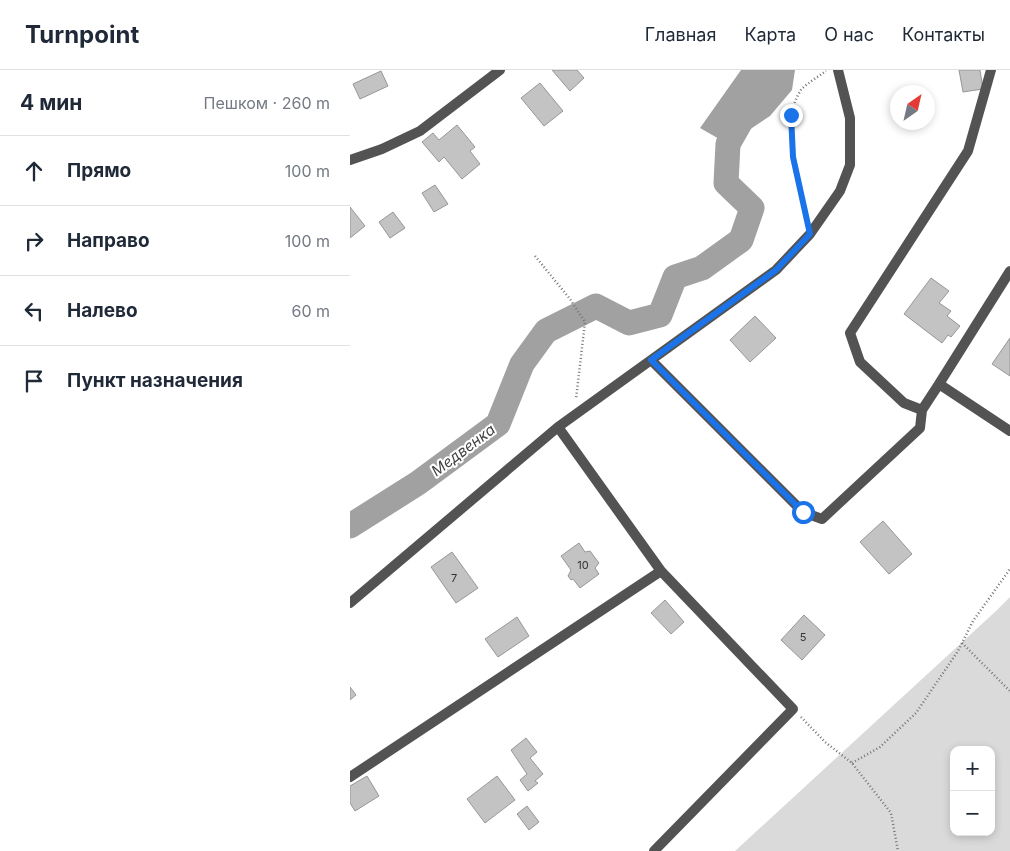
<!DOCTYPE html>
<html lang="ru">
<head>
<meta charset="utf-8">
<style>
	body { margin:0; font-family:Inter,sans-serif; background:#f2f2f3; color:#1f2937 }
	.controls { position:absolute; right:15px; bottom:15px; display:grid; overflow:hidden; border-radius:10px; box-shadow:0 2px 8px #0003 }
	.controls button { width:45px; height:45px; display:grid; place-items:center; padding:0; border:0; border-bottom:1px solid #e0e1e3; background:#fff; color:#1f2937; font:25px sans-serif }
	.compass { position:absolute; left:540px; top:15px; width:45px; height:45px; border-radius:50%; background:#fff; box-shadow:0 2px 8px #0003; rotate:34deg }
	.stop { position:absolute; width:15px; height:15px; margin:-11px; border:4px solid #1a73e8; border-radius:50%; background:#fff }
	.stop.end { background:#1a73e8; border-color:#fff; box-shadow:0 1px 5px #0008 }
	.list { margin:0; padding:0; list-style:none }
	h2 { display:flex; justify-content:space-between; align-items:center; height:65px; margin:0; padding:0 20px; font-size:21px }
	h2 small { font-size:16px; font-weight:400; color:#747a83 }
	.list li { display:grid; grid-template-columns:32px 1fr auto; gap:15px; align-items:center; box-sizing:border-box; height:70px; padding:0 20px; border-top:1px solid #e0e1e3 }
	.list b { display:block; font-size:19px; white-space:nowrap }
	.list em { font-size:16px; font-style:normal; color:#747a83 }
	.icon { flex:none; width:28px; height:28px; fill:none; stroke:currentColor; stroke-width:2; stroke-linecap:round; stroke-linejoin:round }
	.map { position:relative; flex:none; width:660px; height:781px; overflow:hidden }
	header { display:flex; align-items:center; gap:30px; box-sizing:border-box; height:70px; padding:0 25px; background:#fff; border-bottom:1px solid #e0e1e3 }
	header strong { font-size:24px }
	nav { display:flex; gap:28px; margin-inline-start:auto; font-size:18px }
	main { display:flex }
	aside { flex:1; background:#fff }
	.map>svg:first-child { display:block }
	.green { fill:#dadada; fill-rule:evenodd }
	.water { fill:#a1a1a1 }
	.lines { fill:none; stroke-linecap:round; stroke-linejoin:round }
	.river { stroke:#a1a1a1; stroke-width:25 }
	.building { fill:#c3c3c3; stroke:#979797 }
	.path { stroke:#757575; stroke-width:2.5; stroke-dasharray:1 2.5; stroke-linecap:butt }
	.street { stroke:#535353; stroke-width:10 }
	.route { stroke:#1a73e8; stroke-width:6 }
	.labels { text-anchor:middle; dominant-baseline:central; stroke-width:4; stroke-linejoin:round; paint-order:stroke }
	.number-label { font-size:11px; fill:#313131 }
	.water-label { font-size:15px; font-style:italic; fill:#424242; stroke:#fff }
</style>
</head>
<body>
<header>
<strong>Turnpoint</strong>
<nav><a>Главная</a><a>Карта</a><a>О нас</a><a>Контакты</a></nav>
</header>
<main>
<aside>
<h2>4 мин<small>Пешком · 260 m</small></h2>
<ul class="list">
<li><svg class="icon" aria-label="ahead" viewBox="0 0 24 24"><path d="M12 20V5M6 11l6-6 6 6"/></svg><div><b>Прямо</b></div><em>100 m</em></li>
<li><svg class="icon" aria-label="right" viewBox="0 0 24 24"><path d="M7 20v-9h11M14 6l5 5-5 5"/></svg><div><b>Направо</b></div><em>100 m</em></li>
<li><svg class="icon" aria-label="left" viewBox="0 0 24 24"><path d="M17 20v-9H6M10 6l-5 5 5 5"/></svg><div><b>Налево</b></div><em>60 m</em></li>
<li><svg class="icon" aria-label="arrive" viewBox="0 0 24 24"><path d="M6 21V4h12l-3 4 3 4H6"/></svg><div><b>Пункт назначения</b></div></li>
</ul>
</aside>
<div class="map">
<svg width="660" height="781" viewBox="0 0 660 781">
	<rect width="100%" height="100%" fill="#fff"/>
	<!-- green -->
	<path class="green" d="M660,527V781H385L646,541ZM604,680H641V762H604Z"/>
	<!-- water -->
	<path class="water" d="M391,0H445L442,20L420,46L378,74L350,58Z"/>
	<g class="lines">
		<!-- river -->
		<path class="river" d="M0,456L68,413L148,354L172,294L196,261L246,236L279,253L310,245L325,207L352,198L391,170L402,138L376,113L378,74L420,0"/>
	</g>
	<!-- building -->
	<path class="building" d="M202,0H227L234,8L220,21Z
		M609,0H630L633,19L613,22Z
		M31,1L38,16L10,29L3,14Z
		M190,13L213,41L194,56L171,28Z
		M107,55L125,77L120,81L130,94L112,109L94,87L89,92L72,72L83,63L89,70Z
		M85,115L98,134L84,142L72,123Z
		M0,137L15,156L0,168Z
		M43,142L55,158L40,168L29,152Z
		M581,208L599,221L589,233L601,241L597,246L610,256L601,267L598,265L592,273L554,244Z
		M405,246L426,268L400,292L380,270Z
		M660,268V306L642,294Z
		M533,451L562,484L539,504L510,472Z
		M229,473L235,482L240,481L249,493L245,498L249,504L230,518L223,509L221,510L218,506L221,500L211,486Z
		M102,482L128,518L106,533L81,497Z
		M315,530L334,552L321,564L301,543Z
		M454,545L475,565L452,590L431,570Z
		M167,547L179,566L148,587L135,569Z
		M0,617L6,625L0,630Z
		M176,668L187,682L180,688L193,704L185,711L188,713L178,721L170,710L177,704L161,680Z
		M17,706L29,726L5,741L0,733V716Z
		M147,706L165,730L135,753L117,729Z
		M177,736L189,752L179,760L167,744Z"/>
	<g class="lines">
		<!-- path -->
		<path class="path" d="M456,150C449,113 428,54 451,20C457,13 468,7 476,1
			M185,186L220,229L235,252L226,329
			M612,573L660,621
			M451,647L475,672L502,693L541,743L548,781
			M502,693L530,677L566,643L608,581L623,551L660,499"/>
		<!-- street -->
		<path class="street" d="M0,90L32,79L70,61L150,0
			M660,201L589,314L660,361
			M301,290L453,442L472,449L570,358L572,340
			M589,314L572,340L554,333L510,292L500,263L618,81L641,0
			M0,533L208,357
			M0,707L311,501
			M304,781L443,639L311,501L208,357L426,200L460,164L490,121L500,95V48L488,0"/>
	</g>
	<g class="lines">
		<!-- route -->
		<path class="route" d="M441,45L443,87L460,164L426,200L301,290L453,442"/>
	</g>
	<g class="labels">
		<!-- number labels -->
		<g class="number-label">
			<text x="233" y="495">10</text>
			<text x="104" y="508">7</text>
			<text x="453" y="567">5</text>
		</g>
		<!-- water labels -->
		<g class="water-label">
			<text transform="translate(113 380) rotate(-37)">Медвенка</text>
		</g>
	</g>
</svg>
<div class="controls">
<button>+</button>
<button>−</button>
</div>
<svg class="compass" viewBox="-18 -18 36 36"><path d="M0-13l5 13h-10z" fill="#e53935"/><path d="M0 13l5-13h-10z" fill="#747a83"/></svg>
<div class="stop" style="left:453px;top:442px"></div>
<div class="stop end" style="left:441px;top:45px"></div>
</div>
</main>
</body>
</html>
